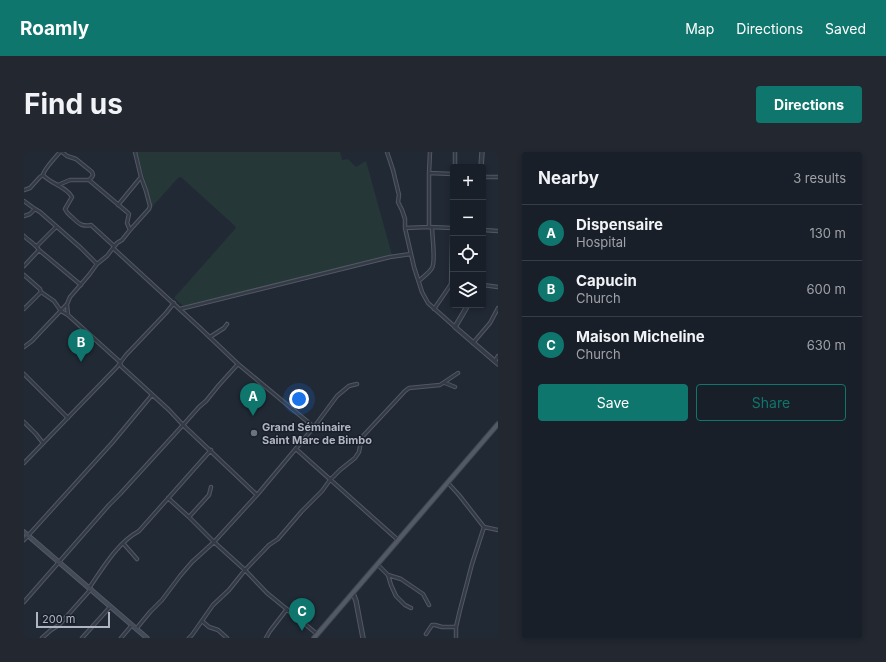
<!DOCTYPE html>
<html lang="en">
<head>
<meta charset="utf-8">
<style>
	body { margin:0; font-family:Inter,sans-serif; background:#222730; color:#f1f3f6 }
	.controls { position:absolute; right:12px; top:12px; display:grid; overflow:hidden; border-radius:4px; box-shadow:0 2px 6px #0003 }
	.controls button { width:36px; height:36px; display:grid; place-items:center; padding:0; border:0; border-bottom:1px solid #373d45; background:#191f28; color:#f1f3f6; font:20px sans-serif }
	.scale { position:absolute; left:12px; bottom:10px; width:74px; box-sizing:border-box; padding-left:4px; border:2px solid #afb5c2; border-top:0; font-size:11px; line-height:14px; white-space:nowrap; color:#afb5c2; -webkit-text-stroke:3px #1a202a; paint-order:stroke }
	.you { position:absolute; left:275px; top:247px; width:14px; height:14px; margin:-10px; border:3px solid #fff; border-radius:50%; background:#1a73e8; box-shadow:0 0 0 6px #1a73e833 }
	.badge { display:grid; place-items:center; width:26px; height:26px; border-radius:50%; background:#0f766e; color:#fff; font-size:13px; font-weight:700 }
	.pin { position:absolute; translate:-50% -33px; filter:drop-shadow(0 1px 2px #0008) }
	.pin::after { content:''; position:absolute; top:21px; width:14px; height:12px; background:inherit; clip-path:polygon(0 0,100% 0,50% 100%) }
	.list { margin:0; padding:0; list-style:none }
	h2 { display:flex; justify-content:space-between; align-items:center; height:52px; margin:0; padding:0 16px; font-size:17px }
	h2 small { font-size:13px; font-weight:400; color:#9fa2a8 }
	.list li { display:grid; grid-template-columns:26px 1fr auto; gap:12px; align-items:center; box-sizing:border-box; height:56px; padding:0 16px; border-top:1px solid #373d45 }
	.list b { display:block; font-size:15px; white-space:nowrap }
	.list p { margin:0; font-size:13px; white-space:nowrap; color:#9fa2a8 }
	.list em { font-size:13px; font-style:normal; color:#9fa2a8 }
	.actions { display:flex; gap:8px; padding:12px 16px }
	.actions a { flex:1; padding:9px 0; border:1px solid #0f766e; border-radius:4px; text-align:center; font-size:14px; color:#0f766e }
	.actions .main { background:#0f766e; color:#fff }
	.icon { flex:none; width:22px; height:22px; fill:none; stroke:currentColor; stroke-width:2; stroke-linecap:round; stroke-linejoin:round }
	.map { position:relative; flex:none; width:474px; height:486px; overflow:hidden; border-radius:4px }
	header { display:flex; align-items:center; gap:24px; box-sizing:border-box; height:56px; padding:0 20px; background:#0f766e; color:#fff }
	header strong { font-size:19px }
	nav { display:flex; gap:22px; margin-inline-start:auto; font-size:14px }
	.intro { display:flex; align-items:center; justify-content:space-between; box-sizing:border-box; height:96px; padding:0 24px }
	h1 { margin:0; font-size:28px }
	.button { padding:10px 18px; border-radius:4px; background:#0f766e; color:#fff; font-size:14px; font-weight:700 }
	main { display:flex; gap:24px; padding:0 24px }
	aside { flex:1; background:#191f28; border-radius:4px; box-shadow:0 2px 6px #0003 }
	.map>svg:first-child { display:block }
	.green { fill:#263738 }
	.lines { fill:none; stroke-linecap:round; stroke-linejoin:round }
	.minor-casing { stroke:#525863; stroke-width:4.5 }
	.tertiary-casing { stroke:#525863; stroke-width:5.5 }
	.secondary-casing { stroke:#525863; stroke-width:5.5 }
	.primary-casing { stroke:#3e444f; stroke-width:6 }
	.minor { stroke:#343b46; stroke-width:2.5 }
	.tertiary { stroke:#343b46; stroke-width:3.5 }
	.secondary { stroke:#434a58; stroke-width:3.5 }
	.primary { stroke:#525a66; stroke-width:4 }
	.worship-dot { fill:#6b7280; stroke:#1a202a; stroke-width:1.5 }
	.labels { text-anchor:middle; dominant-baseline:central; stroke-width:3; stroke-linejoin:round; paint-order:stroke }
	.poi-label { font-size:11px; font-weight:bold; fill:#afb5c2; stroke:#1a202a; text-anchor:start }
</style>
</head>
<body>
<header>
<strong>Roamly</strong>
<nav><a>Map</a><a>Directions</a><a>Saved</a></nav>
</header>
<div class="intro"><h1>Find us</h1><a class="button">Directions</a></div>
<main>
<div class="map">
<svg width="474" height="486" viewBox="0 0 474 486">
	<rect width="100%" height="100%" fill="#212935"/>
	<!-- green -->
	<path class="green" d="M113,0H316L318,8L324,7L332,15L342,9L368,103L159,154L150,146L212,76L211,74L157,25L154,26L128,55Z"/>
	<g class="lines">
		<defs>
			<path id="minor" d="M36,0C31,6 20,17 19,23C27,32 43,35 48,45L41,57C43,62 46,63 50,67C55,72 59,75 67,73L90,94
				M38,0L43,4L52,7L68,20L69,23L68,25L65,28L103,60L105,62L103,71L106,78
				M111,0L117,25L122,39L126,54L125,57L106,78L98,88L93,91L89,96L175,175L214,212L290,275
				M363,0L369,18L375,43L374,50L378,58L381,67V76L390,115L398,140L404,151L431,175
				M431,15V0
				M405,21L429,22
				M459,25H474
				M34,33L46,28H65
				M0,38L6,36L16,25L19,23
				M0,49L11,57L16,60L57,96L73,112L65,123L46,145L43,152L8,189L0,195
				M94,53L117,25
				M0,64L6,62L11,57
				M405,75V21L406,0
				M381,76L405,75L429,76
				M459,78L474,79
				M0,84C5,89 11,92 15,98L57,133
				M13,94L32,75
				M73,112L83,104L89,96
				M0,114L15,98
				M0,123L16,137L17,140L30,149L37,159L44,163L96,210L97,214L145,258L159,273L233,343
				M395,129C399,125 405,121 408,116C412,110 408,84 408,75
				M459,133L474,135
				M43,153L44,163
				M0,157L17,140
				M156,157L366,105L387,102
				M410,157L421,141L427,132L429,50
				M186,185L200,176L203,172
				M449,191L466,171L474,156
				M471,209L474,204
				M0,222L44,266
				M421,231L431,235
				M0,270L12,282L19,291
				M272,297L374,388
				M0,311L93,215L102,203L142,161L150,151
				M424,331L435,343L460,375L448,412L436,458L432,475V486
				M144,346L165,365L190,390L221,418L243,441L293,482
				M165,365L185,343L187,335
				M460,375L474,378
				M0,388L88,291L128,243
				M99,391L113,407
				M353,412L364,423L377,427L399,442L405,453
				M364,423L367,433L372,444L381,453L387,456
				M65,436C79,416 93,391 115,379L187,298
				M0,450L85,353L96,342L159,273L175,255L182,249L195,233L214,212
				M178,469L185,475L194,478L203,486
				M112,477L126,460L138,448L156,424L168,410L190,390L233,343L290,275L313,244L325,234L333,232
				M402,482L408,473H411L418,475H432
				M18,486L27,478L35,473L67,437
				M58,486L86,455
				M97,486L108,473
				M165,486L168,483L189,453L205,438L221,418L245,393L254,387L278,359L298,339L306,328L316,318L331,306L335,300L337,289L339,284L381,239L385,236L416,233L434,221
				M242,486L246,479L263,457"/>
			<path id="tertiary" d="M457,15L458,0
				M444,153L431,175L474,212
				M329,441L332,449L339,486"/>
			<path id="secondary" d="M0,380L123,486"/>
			<path id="primary" d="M290,486L474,272"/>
		</defs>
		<!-- minor casing -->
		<use href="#minor" class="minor-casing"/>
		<!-- tertiary casing -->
		<use href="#tertiary" class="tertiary-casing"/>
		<!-- secondary casing -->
		<use href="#secondary" class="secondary-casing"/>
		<!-- primary casing -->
		<use href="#primary" class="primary-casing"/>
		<!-- minor -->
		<use href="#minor" class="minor"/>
		<!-- tertiary -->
		<use href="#tertiary" class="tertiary"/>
		<!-- secondary -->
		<use href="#secondary" class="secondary"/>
		<!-- primary -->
		<use href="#primary" class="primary"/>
	</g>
	<!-- markers -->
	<circle class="worship-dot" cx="230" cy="281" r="4"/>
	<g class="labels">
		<!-- poi labels -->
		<g class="poi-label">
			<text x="238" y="275">Grand Séminaire<tspan x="238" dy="13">Saint Marc de Bimbo</tspan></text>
		</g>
	</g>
</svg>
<div class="controls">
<button>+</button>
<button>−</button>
<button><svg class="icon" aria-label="locate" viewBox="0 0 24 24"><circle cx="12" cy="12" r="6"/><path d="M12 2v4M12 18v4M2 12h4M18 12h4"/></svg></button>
<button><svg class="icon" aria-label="layers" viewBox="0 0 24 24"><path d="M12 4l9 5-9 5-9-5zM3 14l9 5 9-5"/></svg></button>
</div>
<div class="scale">200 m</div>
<div class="you"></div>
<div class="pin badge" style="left:229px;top:264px">A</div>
<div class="pin badge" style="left:57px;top:210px">B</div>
<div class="pin badge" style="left:278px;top:479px">C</div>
</div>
<aside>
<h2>Nearby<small>3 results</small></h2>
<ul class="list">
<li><span class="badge">A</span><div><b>Dispensaire</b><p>Hospital</p></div><em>130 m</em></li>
<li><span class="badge">B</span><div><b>Capucin</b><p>Church</p></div><em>600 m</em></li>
<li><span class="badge">C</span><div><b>Maison Micheline</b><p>Church</p></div><em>630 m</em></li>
</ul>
<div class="actions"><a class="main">Save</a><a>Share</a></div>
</aside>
</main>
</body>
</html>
